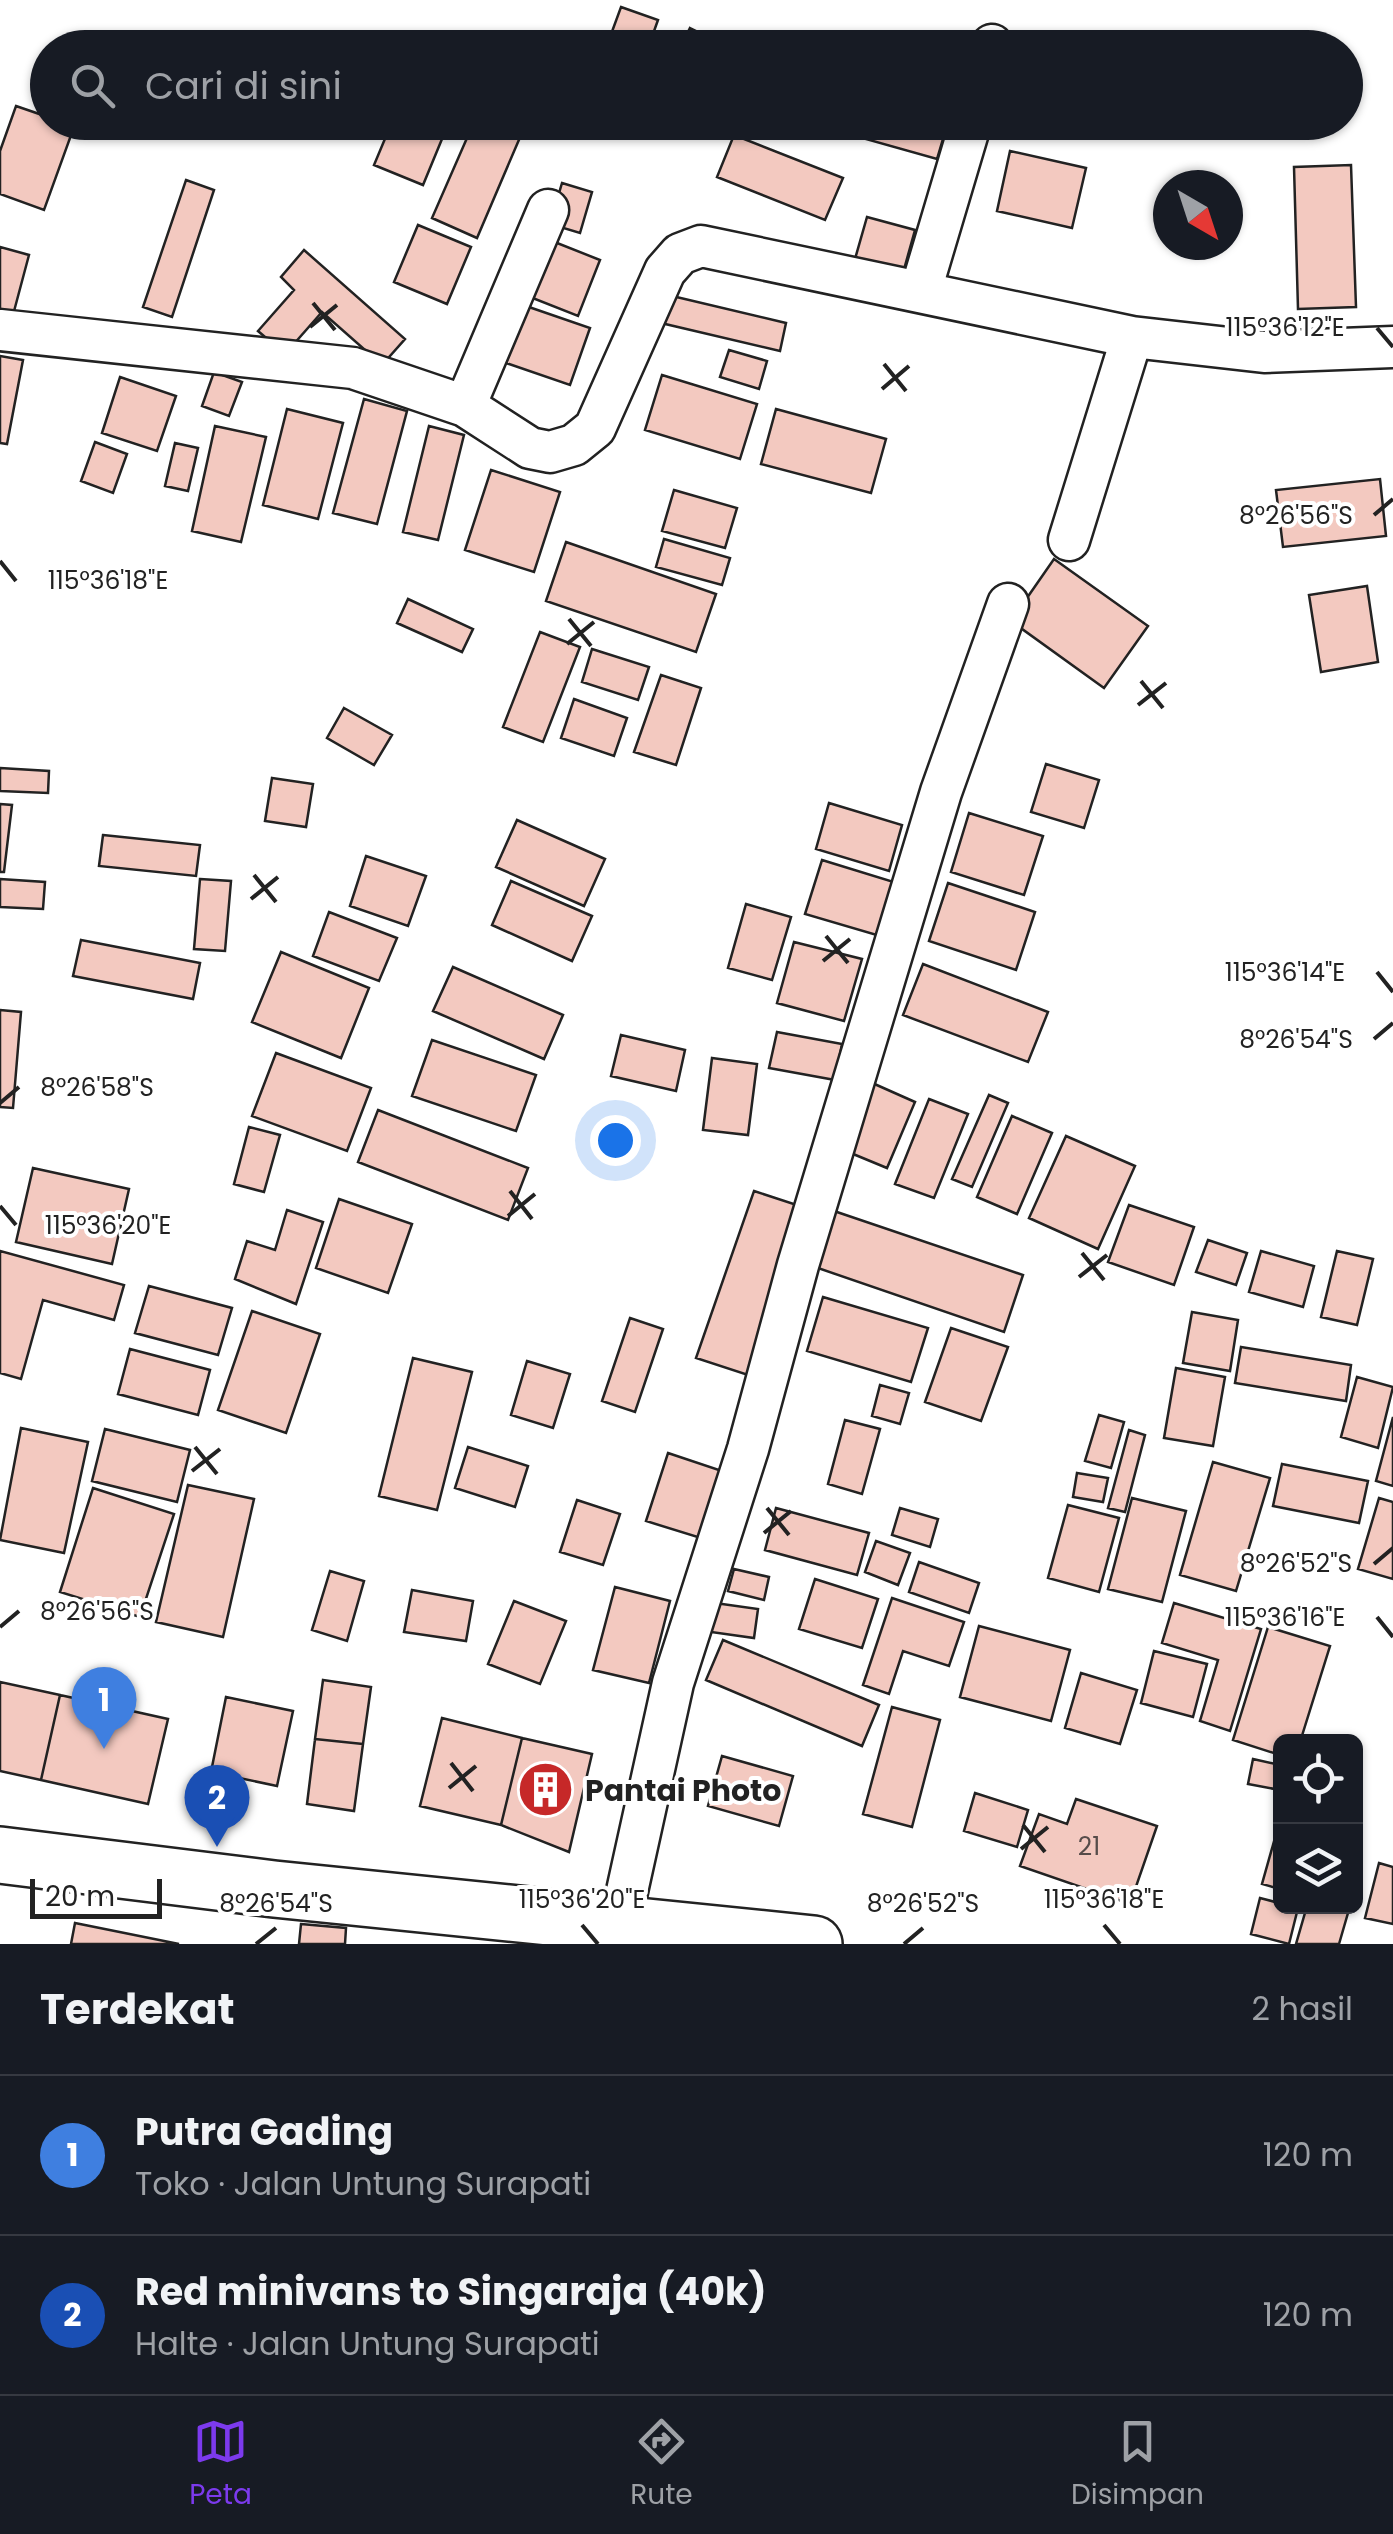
<!DOCTYPE html>
<html lang="id">
<head>
<meta charset="utf-8">
<style>
	body { margin:0; font-family:Poppins,sans-serif; background:#20242c; color:#f1f3f6 }
	.controls { position:absolute; right:30px; bottom:30px; display:grid; overflow:hidden; border-radius:15px; box-shadow:0 2px 8px #0004 }
	.controls button { width:90px; height:90px; display:grid; place-items:center; padding:0; border:0; border-bottom:2px solid #363941; background:#171b24; color:#f1f3f6; font:50px sans-serif }
	.compass { position:absolute; left:1153px; top:170px; width:90px; height:90px; border-radius:50%; background:#171b24; box-shadow:0 2px 8px #0004; rotate:141deg }
	.scale { position:absolute; left:30px; bottom:25px; width:132px; box-sizing:border-box; padding-left:10px; border:5px solid #222; border-top:0; font-size:28px; line-height:35px; white-space:nowrap; color:#222; -webkit-text-stroke:8px #fff; paint-order:stroke }
	.you { position:absolute; left:615px; top:1140px; width:35px; height:35px; margin:-25px; border:8px solid #fff; border-radius:50%; background:#1a73e8; box-shadow:0 0 0 15px #1a73e833 }
	.badge { display:grid; place-items:center; width:65px; height:65px; border-radius:50%; background:#7c3aed; color:#fff; font-size:32px; font-weight:700 }
	.pin { position:absolute; translate:-50% -82px; filter:drop-shadow(0 2px 5px #0008) }
	.pin::after { content:''; position:absolute; top:52px; width:35px; height:30px; background:inherit; clip-path:polygon(0 0,100% 0,50% 100%) }
	.list { margin:0; padding:0; list-style:none }
	h2 { display:flex; justify-content:space-between; align-items:center; height:130px; margin:0; padding:0 40px; font-size:42px }
	h2 small { font-size:32px; font-weight:400; color:#9ea1a6 }
	.list li { display:grid; grid-template-columns:65px 1fr auto; gap:30px; align-items:center; box-sizing:border-box; height:160px; padding:0 40px; border-top:2px solid #363941 }
	.list b { display:block; font-size:38px; white-space:nowrap }
	.list p { margin:0; font-size:32px; white-space:nowrap; color:#9ea1a6 }
	.list em { font-size:32px; font-style:normal; color:#9ea1a6 }
	.icon { flex:none; width:55px; height:55px; fill:none; stroke:currentColor; stroke-width:2; stroke-linecap:round; stroke-linejoin:round }
	.map { position:relative; flex:none; width:1393px; height:1944px; overflow:hidden }
	.search { position:absolute; background:#171b24; box-shadow:0 2px 8px #0004; left:30px; right:30px; top:30px; height:110px; display:flex; align-items:center; gap:25px; box-sizing:border-box; padding:0 35px; border-radius:55px; color:#9ea1a6; font-size:38px }
	.sheet { height:450px; background:#171b24 }
	nav { display:flex; justify-content:space-around; align-items:center; box-sizing:border-box; height:140px; border-top:2px solid #363941; background:#171b24; font-size:28px; color:#9ea1a6 }
	nav a { display:grid; justify-items:center; gap:5px }
	nav .on { color:#7c3aed }
	.map>svg:first-child { display:block }
	.building { fill:#f3c9c0; stroke:#222; stroke-width:2.5 }
	.lines { fill:none; stroke-linecap:round; stroke-linejoin:round }
	.street-casing { stroke:#222; stroke-width:45 }
	.highway-casing { stroke:#222; stroke-width:60 }
	.street { stroke:#fff; stroke-width:40 }
	.highway { stroke:#fff; stroke-width:55 }
	.ticks { fill:none; stroke:#222; stroke-width:4 }
	.labels { text-anchor:middle; dominant-baseline:central; stroke-width:8; stroke-linejoin:round; paint-order:stroke }
	.number-label { font-size:25px; fill:#564c4a }
	.poi-label { font-size:30px; font-weight:bold; fill:#222; stroke:#fff; text-anchor:start }
	.ticks-label { font-size:25px; text-anchor:middle; fill:#222; stroke:#fff; stroke-width:8; stroke-linejoin:round; paint-order:stroke }
</style>
</head>
<body>
<div class="map">
<svg width="1393" height="1944" viewBox="0 0 1393 1944">
	<rect width="100%" height="100%" fill="#fff"/>
	<!-- building -->
	<path class="building" d="M621,7L658,20L648,48H606Z
		M690,28L729,47L680,48Z
		M16,106L48,117V122L74,127L44,210L0,194V151Z
		M392,122H449L423,185L374,165Z
		M474,122H494L521,135L477,238L432,218Z
		M774,122H846L844,136Z
		M859,122H948L937,159L855,136Z
		M734,135L843,178L825,220L717,177Z
		M1010,151L1086,168L1072,228L997,211Z
		M1351,165L1356,307L1298,309L1294,167Z
		M186,180L214,190L172,317L143,307Z
		M562,183L592,192L580,233L550,224Z
		M867,217L915,230L903,273L855,259Z
		M418,225L471,247L447,304L394,282Z
		M547,239L600,260L578,316L525,295Z
		M0,247L29,255L13,315L0,311Z
		M304,250L405,339L382,365L322,312L285,354L258,331L294,290L281,277Z
		M668,295L786,323L780,351L661,323Z
		M526,306L590,328L570,385L506,363Z
		M729,350L767,361L759,389L720,377Z
		M0,356L23,360L7,444L0,443Z
		M214,372L242,382L229,416L202,406Z
		M662,375L757,404L740,459L645,430Z
		M120,377L176,396L157,451L102,433Z
		M364,399L407,411L377,524L333,513Z
		M287,409L343,423L318,519L263,505Z
		M776,409L886,439L871,493L761,464Z
		M215,426L266,437L241,542L192,531Z
		M429,426L464,435L438,540L403,532Z
		M95,442L127,454L113,493L81,481Z
		M175,443L198,448L188,491L165,486Z
		M491,470L560,492L534,572L465,550Z
		M1380,479L1386,536L1283,547L1276,490Z
		M674,490L737,508L725,548L662,531Z
		M664,539L730,558L722,585L656,567Z
		M566,542L716,594L696,652L546,601Z
		M1054,559L1148,626L1104,688L1011,621Z
		M1367,586L1378,662L1321,672L1309,595Z
		M408,599L473,629L462,652L397,623Z
		M540,632L580,647L543,742L503,727Z
		M592,649L649,667L638,700L582,682Z
		M661,675L701,688L676,765L634,752Z
		M574,699L627,718L614,756L561,738Z
		M344,708L392,735L374,765L327,738Z
		M1046,764L1099,780L1084,828L1031,812Z
		M0,768L49,771L48,793L0,791Z
		M272,778L313,784L306,827L265,821Z
		M829,803L902,825L889,871L816,849Z
		M0,804L12,805L4,872H0Z
		M969,813L1043,836L1024,895L951,872Z
		M517,820L605,859L584,906L496,867Z
		M103,835L200,845L196,876L99,866Z
		M366,856L426,876L408,926L350,906Z
		M822,860L897,883L880,936L805,914Z
		M0,879L45,882L43,909L0,907Z
		M200,879L231,881L225,951L194,949Z
		M511,881L592,916L572,961L492,925Z
		M948,883L1035,912L1016,970L929,941Z
		M746,904L791,917L772,980L728,968Z
		M329,912L397,938L379,981L313,956Z
		M81,940L200,963L193,999L73,976Z
		M794,942L862,959L844,1021L777,1003Z
		M281,952L369,988L341,1058L252,1022Z
		M923,964L1048,1012L1028,1062L903,1015Z
		M453,967L563,1015L544,1059L433,1011Z
		M0,1010L21,1012L13,1108L0,1107Z
		M777,1032L842,1044L835,1080L769,1068Z
		M621,1035L685,1050L676,1091L611,1076Z
		M432,1040L536,1075L516,1131L412,1096Z
		M276,1053L371,1088L347,1151L252,1116Z
		M712,1058L757,1064L748,1135L703,1130Z
		M870,1082L915,1102L887,1168L841,1149Z
		M989,1095L1008,1103L972,1187L952,1179Z
		M929,1099L968,1114L934,1198L895,1184Z
		M378,1110L528,1168L508,1220L358,1162Z
		M1012,1116L1052,1133L1017,1214L977,1197Z
		M249,1127L280,1135L264,1192L234,1184Z
		M1066,1136L1135,1166L1098,1249L1029,1218Z
		M33,1168L129,1189L112,1264L16,1242Z
		M754,1191L806,1208L748,1375L696,1358Z
		M339,1199L412,1224L388,1293L316,1268Z
		M1129,1205L1194,1227L1174,1285L1108,1262Z
		M287,1210L323,1222L296,1304L235,1279L247,1241L275,1250Z
		M834,1211L1023,1275L1004,1332L815,1267Z
		M1208,1240L1247,1253L1236,1285L1196,1272Z
		M0,1251L124,1285L114,1320L43,1300L21,1379L0,1373Z
		M1261,1251L1314,1266L1303,1307L1249,1292Z
		M1337,1251L1373,1259L1357,1325L1321,1317Z
		M149,1286L232,1308L218,1355L135,1333Z
		M823,1297L928,1328L911,1382L807,1351Z
		M252,1311L320,1334L286,1433L218,1410Z
		M1192,1312L1238,1320L1230,1371L1183,1363Z
		M630,1318L663,1329L635,1412L602,1401Z
		M951,1328L1008,1347L981,1421L925,1402Z
		M1241,1347L1351,1365L1346,1401L1235,1383Z
		M130,1349L210,1370L198,1415L118,1394Z
		M413,1358L472,1372L437,1510L379,1496Z
		M527,1361L570,1374L553,1428L511,1415Z
		M1176,1368L1225,1377L1213,1446L1164,1438Z
		M1357,1377L1393,1387L1378,1448L1341,1437Z
		M880,1385L909,1393L900,1424L872,1416Z
		M1099,1415L1124,1422L1111,1468L1085,1461Z
		M1393,1417V1486L1376,1481Z
		M845,1420L880,1429L862,1494L828,1484Z
		M21,1428L88,1442L64,1553L0,1540Z
		M105,1429L190,1450L177,1502L92,1481Z
		M1129,1430L1145,1435L1125,1512L1108,1508Z
		M468,1447L528,1466L515,1507L455,1488Z
		M668,1453L725,1472L704,1539L646,1521Z
		M1213,1462L1270,1478L1236,1591L1180,1575Z
		M1282,1464L1368,1481L1359,1523L1273,1506Z
		M1077,1473L1108,1478L1103,1502L1073,1497Z
		M188,1485L254,1499L223,1637L156,1622Z
		M93,1488L174,1514L140,1617L60,1592Z
		M1132,1498L1186,1511L1162,1602L1108,1589Z
		M1379,1498L1393,1502V1579L1358,1569Z
		M577,1500L620,1514L603,1565L560,1552Z
		M1068,1505L1119,1518L1099,1592L1048,1578Z
		M776,1508L869,1533L857,1575L765,1550Z
		M900,1508L938,1519L930,1547L892,1535Z
		M876,1541L910,1553L898,1585L865,1572Z
		M919,1562L979,1583L969,1613L909,1592Z
		M734,1569L769,1577L764,1600L728,1591Z
		M330,1571L364,1581L347,1641L312,1630Z
		M815,1579L878,1599L862,1648L799,1629Z
		M615,1587L670,1601L649,1683L593,1670Z
		M412,1590L473,1601L466,1641L404,1632Z
		M892,1598L964,1622L949,1666L903,1651L889,1694L863,1685Z
		M514,1601L566,1621L540,1684L488,1664Z
		M715,1603L758,1609L754,1638L711,1632Z
		M1174,1603L1261,1629L1230,1731L1200,1721L1218,1660L1162,1643Z
		M979,1626L1070,1650L1051,1721L960,1697Z
		M1268,1627L1330,1646L1300,1742H1280V1755L1233,1740Z
		M723,1640L879,1705L862,1746L706,1680Z
		M1154,1651L1207,1664L1193,1717L1141,1703Z
		M1081,1673L1137,1690L1120,1744L1065,1728Z
		M323,1680L371,1687L363,1744L315,1739Z
		M0,1682L60,1695L41,1780L0,1771Z
		M60,1695L168,1719L148,1804L41,1780Z
		M226,1697L293,1711L277,1786L211,1772Z
		M892,1707L940,1720L912,1827L863,1814Z
		M442,1718L522,1738L501,1825L420,1806Z
		M522,1738L592,1754L569,1852L501,1825Z
		M315,1739L363,1744L354,1811L307,1804Z
		M722,1756L793,1776L779,1826L708,1806Z
		M1253,1759L1280,1765V1790L1248,1784Z
		M975,1793L1028,1810L1017,1847L964,1831Z
		M1076,1799L1157,1826L1130,1904L1020,1866L1039,1814L1067,1824Z
		M1280,1820V1889L1262,1884Z
		M1379,1863L1393,1867V1924L1365,1918Z
		M1260,1898L1298,1908L1289,1944L1251,1934Z
		M1307,1906H1350L1339,1944H1296Z
		M75,1923L179,1944H71Z
		M301,1924L346,1928L345,1944H299Z"/>
	<g class="lines">
		<defs>
			<path id="street" d="M991,48L992,45
				M921,290L971,122
				M0,330L353,368L465,406L530,448L550,452L574,445L595,428L665,271L680,254L701,246L1132,337L1264,352L1393,347
				M465,406L548,210
				M1069,540L1132,337
				M620,1923L673,1683L748,1449L798,1265L941,792L1008,604"/>
			<path id="highway" d="M0,1855L274,1889L814,1944"/>
		</defs>
		<!-- street casing -->
		<use href="#street" class="street-casing"/>
		<!-- highway casing -->
		<use href="#highway" class="highway-casing"/>
		<!-- street -->
		<use href="#street" class="street"/>
		<!-- highway -->
		<use href="#highway" class="highway"/>
	</g>
	<!-- ticks -->
	<path class="ticks" d="M313,303L335,330M310,327L337,305M1377,328L1393,347M884,364L906,391M882,389L909,366M1374,515L1393,499M0,561L16,581M569,619L591,646M567,644L594,622M1141,681L1163,708M1138,705L1166,683M254,875L276,902M251,899L278,877M826,936L848,963M823,961L850,939M1377,972L1393,992M1374,1039L1393,1023M0,1103L19,1087M510,1191L532,1219M0,1206L16,1225M508,1216L535,1194M1082,1253L1104,1280M1079,1277L1107,1255M195,1447L217,1474M192,1471L220,1449M767,1508L789,1535M764,1533L791,1511M1374,1564L1393,1548M1377,1617L1393,1637M0,1627L19,1611M451,1763L473,1791M449,1788L476,1766M1023,1825L1045,1852M1021,1849L1048,1827M582,1925L598,1944M1104,1925L1120,1944M256,1944L276,1928M904,1944L923,1928"/>
	<!-- icons -->
	<defs>
		<symbol id="building-disc" viewBox="-11 -11 22 22"><circle r="9.5" fill="#c62828" stroke="#fff"/><path d="M-4-6H4V6H1V3H-1V6H-4ZM-2.5-4.3h1.7v1.8h-1.7ZM.8-4.3h1.7v1.8H.8ZM-2.5-1h1.7V.8h-1.7ZM.8-1h1.7V.8H.8Z" fill="#fff"/></symbol>
	</defs>
	<g fill-rule="evenodd">
		<use href="#building-disc" x="514" y="1758" width="63" height="63"/>
	</g>
	<g class="labels">
		<!-- number labels -->
		<g class="number-label">
			<text x="1089" y="1846">21</text>
		</g>
		<!-- poi labels -->
		<g class="poi-label">
			<text x="585" y="1790">Pantai Photo</text>
		</g>
	</g>
	<g class="ticks-label">
		<text x="1285" y="336">115°36'12"E</text>
		<text x="1296" y="524">8°26'56"S</text>
		<text x="108" y="589">115°36'18"E</text>
		<text x="1285" y="981">115°36'14"E</text>
		<text x="1296" y="1048">8°26'54"S</text>
		<text x="97" y="1096">8°26'58"S</text>
		<text x="108" y="1234">115°36'20"E</text>
		<text x="1296" y="1572">8°26'52"S</text>
		<text x="97" y="1620">8°26'56"S</text>
		<text x="1285" y="1626">115°36'16"E</text>
		<text x="582" y="1908">115°36'20"E</text>
		<text x="1104" y="1908">115°36'18"E</text>
		<text x="276" y="1912">8°26'54"S</text>
		<text x="923" y="1912">8°26'52"S</text>
	</g>
</svg>
<div class="controls">
<button><svg class="icon" aria-label="locate" viewBox="0 0 24 24"><circle cx="12" cy="12" r="6"/><path d="M12 2v4M12 18v4M2 12h4M18 12h4"/></svg></button>
<button><svg class="icon" aria-label="layers" viewBox="0 0 24 24"><path d="M12 4l9 5-9 5-9-5zM3 14l9 5 9-5"/></svg></button>
</div>
<svg class="compass" viewBox="-18 -18 36 36"><path d="M0-13l5 13h-10z" fill="#e53935"/><path d="M0 13l5-13h-10z" fill="#9ea1a6"/></svg>
<div class="scale">20 m</div>
<div class="you"></div>
<div class="pin badge" style="left:104px;top:1749px;background:#3f7fe0">1</div>
<div class="pin badge" style="left:217px;top:1847px;background:#1a4fb4">2</div>
<div class="search"><svg class="icon" aria-label="search" viewBox="0 0 24 24"><circle cx="10" cy="10" r="6"/><path d="M15 15l6 6"/></svg>Cari di sini</div>
</div>
<section class="sheet">
<h2>Terdekat<small>2 hasil</small></h2>
<ul class="list">
<li><span class="badge" style="background:#3f7fe0">1</span><div><b>Putra Gading</b><p>Toko · Jalan Untung Surapati</p></div><em>120 m</em></li>
<li><span class="badge" style="background:#1a4fb4">2</span><div><b>Red minivans to Singaraja (40k)</b><p>Halte · Jalan Untung Surapati</p></div><em>120 m</em></li>
</ul>
</section>
<nav>
<a class="on"><svg class="icon" aria-label="map" viewBox="0 0 24 24"><path d="M3 6l6-2 6 2 6-2v14l-6 2-6-2-6 2zM9 4v14M15 6v14"/></svg>Peta</a>
<a><svg class="icon" aria-label="directions" viewBox="0 0 24 24"><path d="M12 3l9 9-9 9-9-9zM9 14v-3h6M13 9l2 2-2 2"/></svg>Rute</a>
<a><svg class="icon" aria-label="saved" viewBox="0 0 24 24"><path d="M7 4h10v16l-5-4-5 4z"/></svg>Disimpan</a>
</nav>
</body>
</html>
